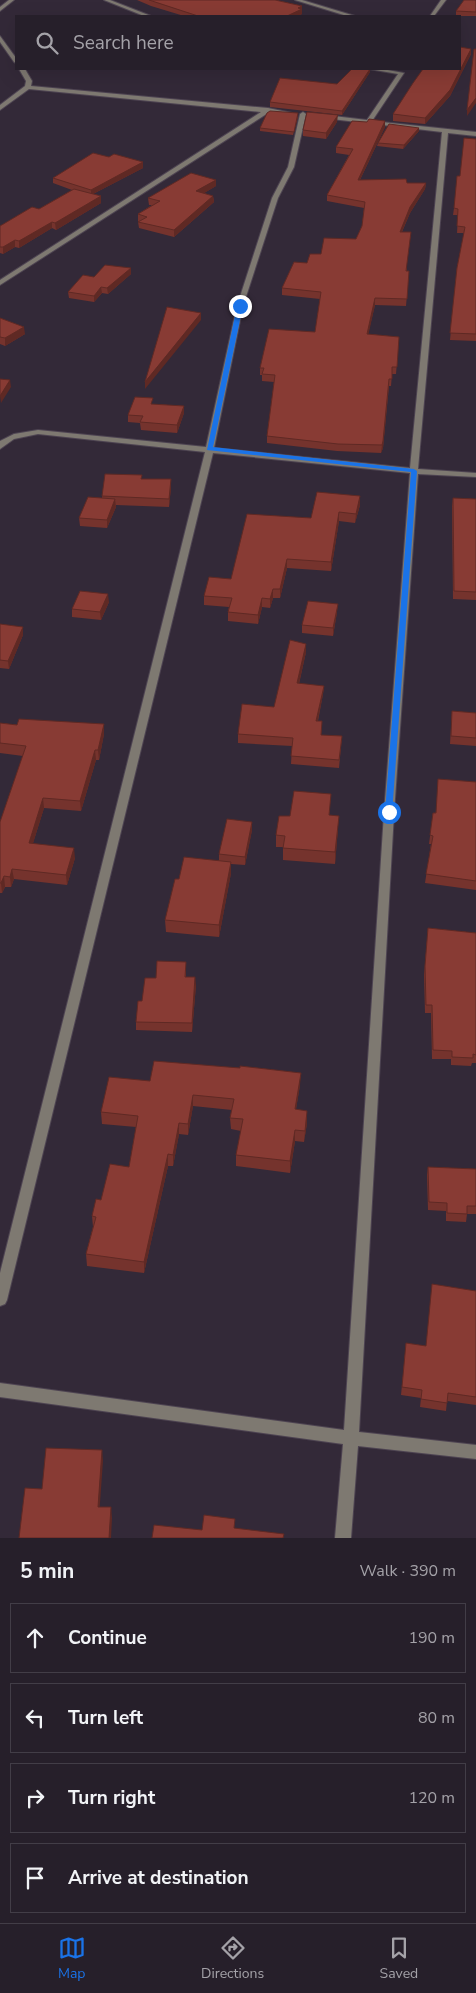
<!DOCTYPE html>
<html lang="en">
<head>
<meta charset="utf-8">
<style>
	body { margin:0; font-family:"Nunito Sans",sans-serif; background:#2e2732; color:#f1f3f6 }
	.stop { position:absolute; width:15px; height:15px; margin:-11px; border:4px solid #1a73e8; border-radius:50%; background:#fff }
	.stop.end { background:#1a73e8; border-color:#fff; box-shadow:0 1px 5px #0008 }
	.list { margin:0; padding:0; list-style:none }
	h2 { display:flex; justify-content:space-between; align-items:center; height:65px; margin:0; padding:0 20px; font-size:21px }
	h2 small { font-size:16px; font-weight:400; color:#a4a2a8 }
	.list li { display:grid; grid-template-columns:32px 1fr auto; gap:15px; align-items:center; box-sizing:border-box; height:70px; margin:0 10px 10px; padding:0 10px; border:1px solid #423d47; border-radius:0px }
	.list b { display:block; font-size:19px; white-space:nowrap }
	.list em { font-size:16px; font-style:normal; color:#a4a2a8 }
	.icon { flex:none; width:28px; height:28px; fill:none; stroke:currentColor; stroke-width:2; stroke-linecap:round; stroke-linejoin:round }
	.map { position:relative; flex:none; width:476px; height:1538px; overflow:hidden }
	.search { position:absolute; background:#261f2a; box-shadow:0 5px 20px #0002; left:15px; right:15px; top:15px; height:55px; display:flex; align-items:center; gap:12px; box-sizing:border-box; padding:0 18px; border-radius:0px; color:#a4a2a8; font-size:19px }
	.sheet { height:385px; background:#261f2a }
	nav { display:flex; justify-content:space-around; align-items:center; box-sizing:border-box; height:70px; border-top:1px solid #423d47; background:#261f2a; font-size:14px; color:#a4a2a8 }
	nav a { display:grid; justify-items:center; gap:2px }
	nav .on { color:#1a73e8 }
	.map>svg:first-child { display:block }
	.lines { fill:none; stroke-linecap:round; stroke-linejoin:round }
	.minor-casing { stroke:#4e4452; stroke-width:2 }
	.minor { fill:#7e7971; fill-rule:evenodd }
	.wall { fill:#75332d }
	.shaded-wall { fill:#5f2924 }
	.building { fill:#883b34; stroke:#5f2924 }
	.route { fill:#1a73e8 }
</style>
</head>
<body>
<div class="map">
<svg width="476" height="1538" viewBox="0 0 476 1538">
	<rect width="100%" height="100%" fill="#332938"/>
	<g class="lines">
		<defs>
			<path id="minor" d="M9,0H14L0,11V7Z
				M104,0H110L151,16H144Z
				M295,0H302L355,16H347Z
				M441,0H446L434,16H430Z
				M0,36L16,58V63L14,62L0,42Z
				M19,69H25L32,81L31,86L268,108L292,113L289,115L268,113L0,285V280L261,112L29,89L0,110V105L25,86L26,81Z
				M369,69H382L404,73L372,121L476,132V136L448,133L418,469L476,473V477L418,474L394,813L359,1432L476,1445V1459L358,1446L351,1538H335L343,1444L0,1397V1383L344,1430L384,813L410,473L213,453L7,1300L5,1304L0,1306V1273L205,452L38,434L14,439L0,449V441L14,434L38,430L206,447L237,306L272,198L288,167L300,114L303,112L306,114L294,167L278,198L243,306L214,448L410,468L442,132L323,118L322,117L325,115L367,120L398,74Z"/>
		</defs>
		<!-- minor casing -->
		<use href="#minor" class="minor-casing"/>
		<!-- minor -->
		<use href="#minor" class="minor"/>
	</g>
	<!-- wall -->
	<path class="wall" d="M137,0H275L302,6V14L297,16H184L151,6Z
		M476,0V16H456V11Z
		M471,49V54L450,96L425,124L393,121V114Z
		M352,69H370V72L342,115L270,107V102L337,84Z
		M298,117L293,135L260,131V128Z
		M385,121V127L360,180L407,183H426L425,189L410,213L402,232L407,271H409L406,306L375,305L368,334L399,337L396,374H392L391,386H389L383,448L381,453L337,451L267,443V436L274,382L262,381V375H260V368L315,332L320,299L282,295V288L307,263L321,254L356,239L362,226L364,208L327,201V195L349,155L336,153V147L367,122Z
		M337,122L326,139L303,136V130Z
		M419,131L403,149L377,146L378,143Z
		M476,139V341L450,340L457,268L464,233H457L458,215H453L454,208L460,176Z
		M109,157L143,162V168L93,194L101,196V203L56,230L52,228L19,248L15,247L3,254L0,253V226L39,209L72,190L53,183V178Z
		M216,186L204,193L213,196L214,202L174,237L139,228L138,222L139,221H138V214L152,205H149L148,198Z
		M131,268V274L108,294L102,293L94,302L69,298L68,292L94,277Z
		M0,318L25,334L5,346L0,344Z
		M153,404L184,406V413L177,433L141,430L140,423L128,422V415Z
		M142,479L171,487L169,507L116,505V507L107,528L80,526L79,518L102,498V496Z
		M453,498L476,499V600L453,599L452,506Z
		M360,505L355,523L339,521L331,571L287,568L280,598H273L270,608L262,607L258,624L228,621V612L229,607L204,605V596L231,579L311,518Z
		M109,602L101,620L72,617V609Z
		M337,612L333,636L302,633V625Z
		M0,624L23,635L9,669L0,668Z
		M306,652L299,684L324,686L323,694L318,721H322L321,735L342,736L339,768L291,764L292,746L238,743V734L274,707Z
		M452,711L476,713V746L450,744Z
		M0,723L104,734L99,760H96L81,811L44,808L33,843L75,858L67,885L14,879L11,887H5L2,893H0V822L23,756L0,753Z
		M476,782V890L425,883L431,844H429L433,813H435Z
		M330,805L329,816L338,828L335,864L283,860V847H276V835L290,816Z
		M252,822V830L245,865L231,864V873L219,937L166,932L165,920L219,860V854Z
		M428,928L476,933V1063H472L471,1066L451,1065V1059H432L431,1013H425L424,975Z
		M186,962V977L196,985L192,1032L136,1030V1022L156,978Z
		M150,1081L300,1085L296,1109L307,1111V1123L304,1142L295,1141L290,1173L236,1166V1155L241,1131L231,1129L230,1118L232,1110L193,1106L188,1135L179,1134L173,1166H168L144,1273L87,1266L86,1254L93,1227L92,1216L101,1200L129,1167L136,1127L102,1124L101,1112Z
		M428,1167L476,1169V1214H467L466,1222L446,1221V1211L428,1210L427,1175Z
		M476,1291V1405L447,1401L446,1411L420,1407L421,1398L401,1395L406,1343L426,1346Z"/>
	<!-- shaded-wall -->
	<path class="shaded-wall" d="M302,6V14L297,16H287Z
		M471,49V54L450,96L425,124V118Z
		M370,69V72L342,115V111Z
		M476,98V103L467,116V110Z
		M338,115L337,122L326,139V133Z
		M385,121V127L357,186L358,180Z
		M419,128V131L403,149L404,145Z
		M143,162V168L91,195V190Z
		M216,180V186L196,198V191Z
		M426,183L425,189L410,213L399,238L400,232L410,207Z
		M101,196V203L56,230L55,223Z
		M213,196L214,202L174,237V230Z
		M52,222V228L19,248V241Z
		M15,240V247L3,254V247Z
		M131,268V274L108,294L107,288Z
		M101,287L102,293L94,302V296Z
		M375,298V305L367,341V334Z
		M201,313V320L145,389V382Z
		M24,327L25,334L5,346V338Z
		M389,379L383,448L381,453L382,445Z
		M10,380L11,387L1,403L0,396Z
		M184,406V413L177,433V425Z
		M171,479V487L169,507V499Z
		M360,496V505L355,523L356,514Z
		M115,499L116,507L107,528V520Z
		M339,512V521L331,571V562Z
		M287,559V568L280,598V589Z
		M273,589V598L270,608V599Z
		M108,594L109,602L101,620L100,612Z
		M262,598V607L258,624V615Z
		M338,604L337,612L333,636V628Z
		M23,627V635L9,669L8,661Z
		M306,644V652L297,692V683Z
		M324,686L323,694L316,729V721Z
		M104,724V734L99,760L98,750Z
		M95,750L96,760L81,811L80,801Z
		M43,798L44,808L30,853L29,843Z
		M339,816L335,864V852Z
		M252,822V830L245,865V857Z
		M74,848L75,858L67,885L66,875Z
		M231,862V873L219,937V925Z
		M12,869L14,879L11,887L10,877Z
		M4,876L5,887L2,893L1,883Z
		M195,977L196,985L192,1032V1023Z
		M301,1073L300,1085L294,1121L295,1109Z
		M193,1095V1106L188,1135V1124Z
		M307,1111V1123L304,1142L305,1131Z
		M179,1123V1134L173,1166V1155Z
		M295,1130V1141L290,1173V1161Z
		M168,1154V1166L144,1273V1262Z
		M102,1450L103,1461L99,1517L98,1507Z
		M111,1507L112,1518L111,1538H109Z"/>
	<!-- building -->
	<path class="building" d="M149,0H275L302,6L298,8L302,9L287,16H198Z
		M464,0H476V12L456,11Z
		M460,47L471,49L450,90L425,118L393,114L413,83L423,69H460Z
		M474,49H476V98L467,110Z
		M352,69H370L342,111L270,102L280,78L337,84Z
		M270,111L298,113L294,132L260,128L267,113Z
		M307,112L338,115L326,133L303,130Z
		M369,119L385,121L358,180L406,179L407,183H426L410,207L400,232H411L406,271H409L407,299L375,298L367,334L399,337L397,367H392V379H389L383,441L382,445L338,444L267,436L275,375L262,374L264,368H260L269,329L315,332L321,292L282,288L294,262L307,263L310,254H321L324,238L356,239L362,226L365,202L327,195L353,149L336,147L352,121L367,122Z
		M389,124L419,128L404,145L378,143Z
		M464,138L476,139V334L450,333L457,268L465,227L457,226L458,209L454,208L457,176H460Z
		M93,153L109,157L114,154L143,162L91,190L53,178Z
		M191,173L216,180L196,191L213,196L174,230L138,222L147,217L138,214L160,201L148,198Z
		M74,189L101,196L55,223L52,222L19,241L15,240L3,247H0V226L32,207L39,209Z
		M105,265L131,268L107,288L101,287L94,296L68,292L83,275L94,277Z
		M167,307L201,313L145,382Z
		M0,318L24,327L5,338L0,337Z
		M0,379L10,380L0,396Z
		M135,397L153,398L151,404L184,406L177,425L140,422L143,416L128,415Z
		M105,474L142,475L141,479H171L169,499L102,496Z
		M317,492L360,496L356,514L339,512L331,562L287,559L280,589H273L270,599L262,598L258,615L228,612L232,598L204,596L209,577L231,579L247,514L311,518Z
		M88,497L115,499L107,520L79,518Z
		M453,498L476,499V592L454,591Z
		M80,591L108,594L100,612L72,609Z
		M308,601L338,604L333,628L302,625Z
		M0,624L23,627L8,661L0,660Z
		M290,640L306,644L297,683L324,686L316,721H322L321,735L342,736L339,760L291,756L293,738L238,734L242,704L274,707Z
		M452,711L476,713V738L451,736Z
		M19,719L104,724L98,750H95L80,801L43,798L29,843L74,848L66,875L12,869L10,877L4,876L1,883H0V822L26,746L0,743V723L17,725Z
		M438,779L476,782V881L426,874L433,836L430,835L433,813H436Z
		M294,791L331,794L329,815L339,816L335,852L283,848L285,836L276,835L279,816H290Z
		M227,819L252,822L245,857L219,854Z
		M184,857L231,862L219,925L165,920L175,879H179Z
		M428,928L476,933V1055L473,1054V1058L452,1057V1051L433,1050L432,1005H426L425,966Z
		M157,961L186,962L185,977H195L192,1023L136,1022L138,1001H142L145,978H156Z
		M154,1061L240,1068V1066L301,1073L295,1109L307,1111L305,1131L295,1130L290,1161L236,1155L243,1119L230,1118L234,1099L193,1095L188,1124L179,1123L173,1155L168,1154L144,1262L86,1254L96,1217L92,1216L96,1199L101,1200L110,1164L129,1167L138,1116L101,1112L109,1077L150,1081Z
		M428,1167L476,1169V1206H467V1214L447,1213V1203L429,1202Z
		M432,1284L476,1291V1397L448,1393L447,1403L421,1399L422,1390L402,1387L406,1343L426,1346Z
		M46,1448L102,1450L98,1507H111L109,1538H19L25,1488L42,1489Z
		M204,1515L235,1519L234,1528L284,1534L283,1538H152L154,1525L202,1530Z"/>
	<!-- route -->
	<path class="route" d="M240,304L243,306L213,447L414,469L417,471L392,814L389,815L385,812L411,472L207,450L237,306Z"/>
</svg>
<div class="stop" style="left:389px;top:812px"></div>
<div class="stop end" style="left:240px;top:306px"></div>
<div class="search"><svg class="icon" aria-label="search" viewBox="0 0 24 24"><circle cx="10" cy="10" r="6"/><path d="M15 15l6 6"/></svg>Search here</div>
</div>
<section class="sheet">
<h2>5 min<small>Walk · 390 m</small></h2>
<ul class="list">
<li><svg class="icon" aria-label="ahead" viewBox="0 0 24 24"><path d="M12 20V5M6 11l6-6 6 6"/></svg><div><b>Continue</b></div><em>190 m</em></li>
<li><svg class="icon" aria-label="left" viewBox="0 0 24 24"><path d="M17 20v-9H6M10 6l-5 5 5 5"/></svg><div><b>Turn left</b></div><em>80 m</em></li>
<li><svg class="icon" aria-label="right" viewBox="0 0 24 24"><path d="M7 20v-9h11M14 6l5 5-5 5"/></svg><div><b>Turn right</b></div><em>120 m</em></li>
<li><svg class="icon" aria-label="arrive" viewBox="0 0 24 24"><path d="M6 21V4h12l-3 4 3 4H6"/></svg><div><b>Arrive at destination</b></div></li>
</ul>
</section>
<nav>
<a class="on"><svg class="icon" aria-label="map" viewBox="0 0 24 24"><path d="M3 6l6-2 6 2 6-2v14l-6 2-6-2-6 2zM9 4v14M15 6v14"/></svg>Map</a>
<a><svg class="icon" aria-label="directions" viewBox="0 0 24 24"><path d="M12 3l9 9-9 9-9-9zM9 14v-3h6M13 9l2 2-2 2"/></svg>Directions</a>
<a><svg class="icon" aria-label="saved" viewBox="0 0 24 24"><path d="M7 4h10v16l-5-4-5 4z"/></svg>Saved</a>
</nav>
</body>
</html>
